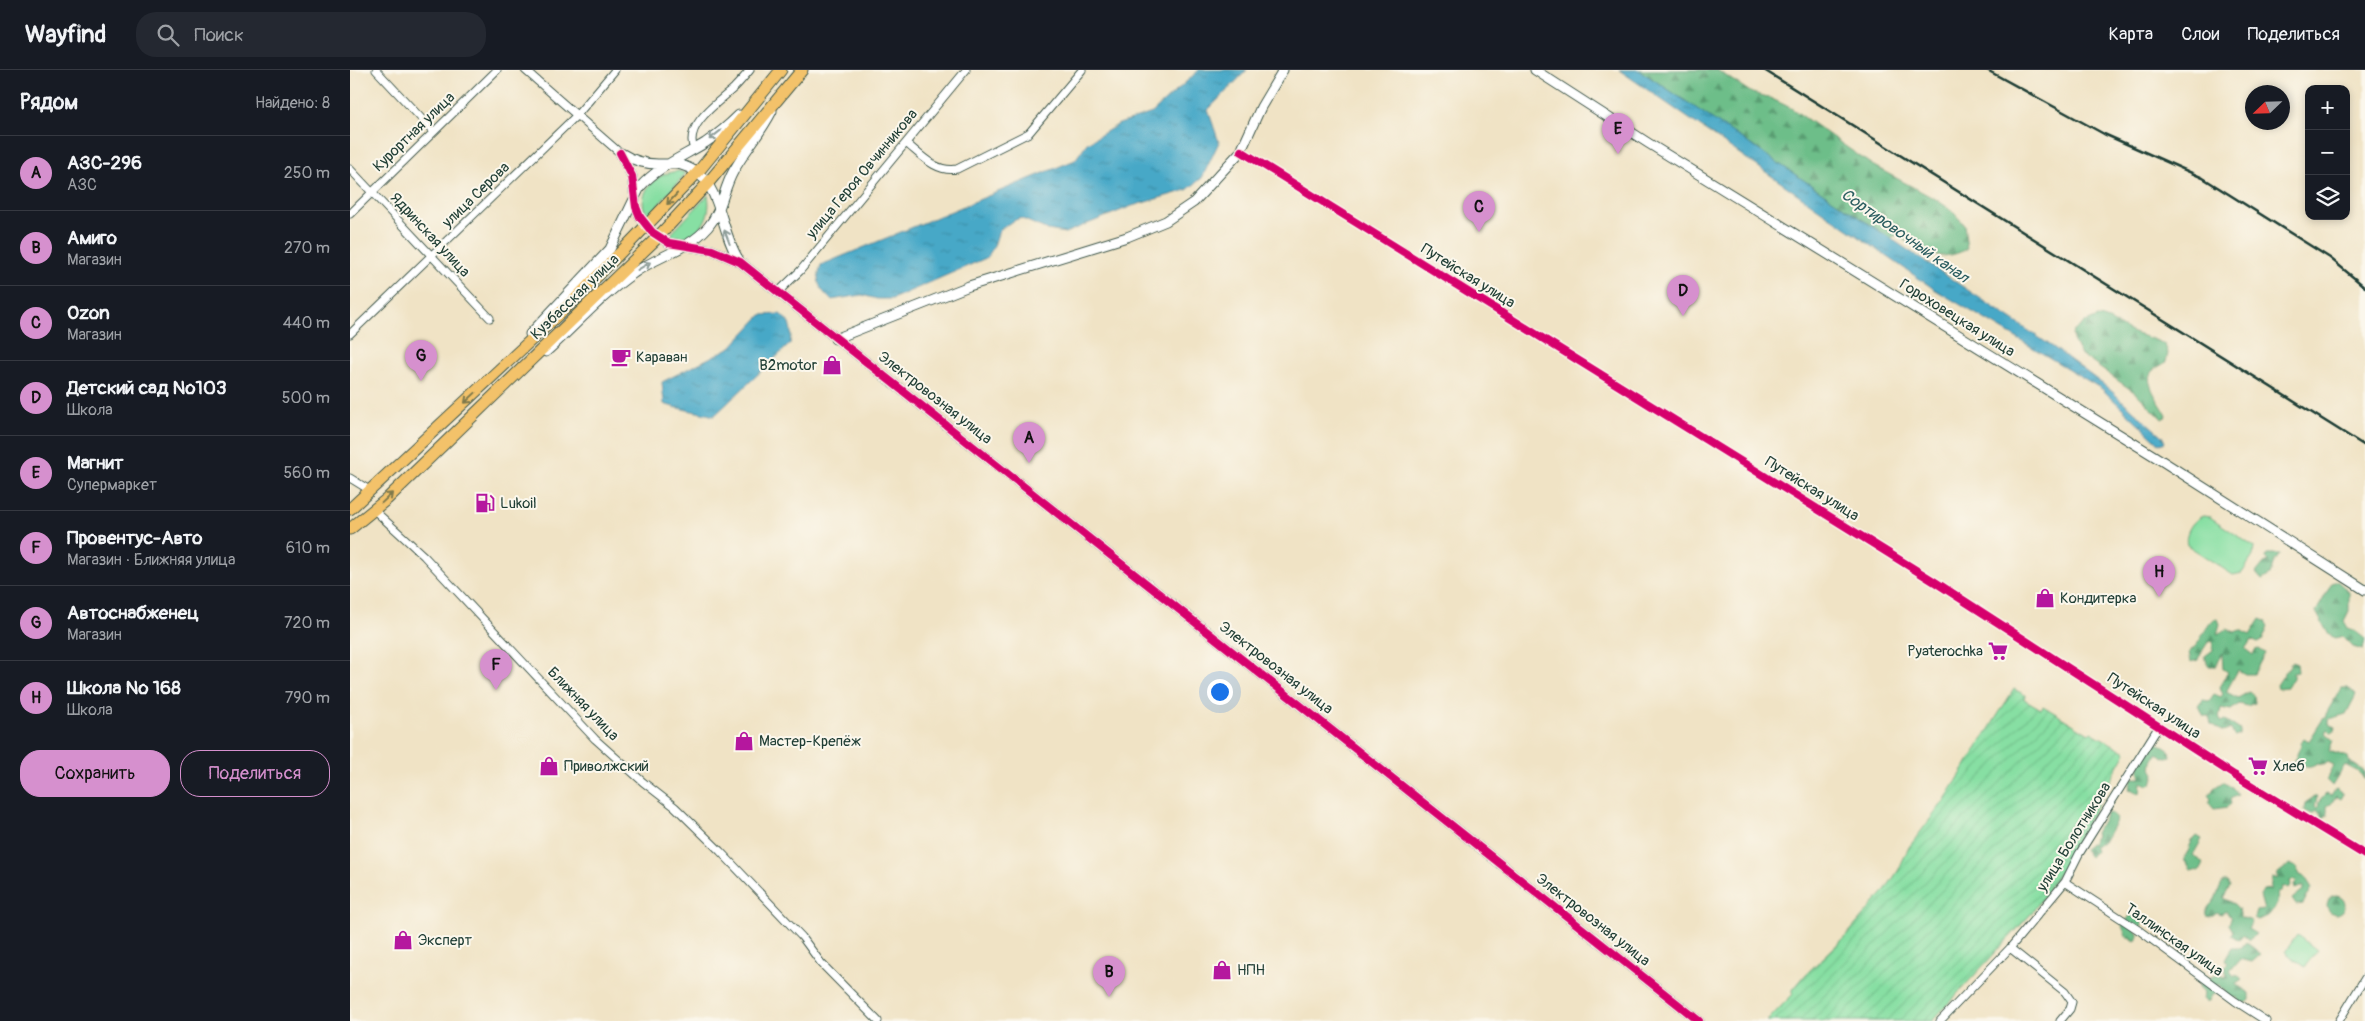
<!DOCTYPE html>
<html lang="ru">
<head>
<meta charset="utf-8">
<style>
	body { margin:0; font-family:Pangolin,sans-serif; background:#242831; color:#f1f3f6 }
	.controls { position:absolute; right:15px; top:15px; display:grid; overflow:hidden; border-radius:10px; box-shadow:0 2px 8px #0003 }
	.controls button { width:45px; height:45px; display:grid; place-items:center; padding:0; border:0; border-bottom:1px solid #363941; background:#171b24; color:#f1f3f6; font:25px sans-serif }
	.compass { position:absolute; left:1895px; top:15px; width:45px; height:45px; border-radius:50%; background:#171b24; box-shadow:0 2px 8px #0003; rotate:247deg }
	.you { position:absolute; left:869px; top:621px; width:18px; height:18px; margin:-12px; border:4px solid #fff; border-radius:50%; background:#1a73e8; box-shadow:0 0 0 8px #1a73e833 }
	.badge { display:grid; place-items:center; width:32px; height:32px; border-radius:50%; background:#d690ce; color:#111; font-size:16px; font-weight:700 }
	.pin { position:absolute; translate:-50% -41px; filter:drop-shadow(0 1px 2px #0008) }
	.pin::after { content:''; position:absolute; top:26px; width:18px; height:15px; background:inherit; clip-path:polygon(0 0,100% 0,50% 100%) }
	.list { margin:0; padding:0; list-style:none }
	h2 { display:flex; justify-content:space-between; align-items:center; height:65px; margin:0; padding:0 20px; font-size:21px }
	h2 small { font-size:16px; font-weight:400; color:#9ea1a6 }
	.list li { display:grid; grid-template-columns:32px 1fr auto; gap:15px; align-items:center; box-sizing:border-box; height:75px; padding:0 20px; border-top:1px solid #363941 }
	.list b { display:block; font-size:19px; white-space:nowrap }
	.list p { margin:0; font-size:16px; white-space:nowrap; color:#9ea1a6 }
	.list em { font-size:16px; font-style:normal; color:#9ea1a6 }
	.actions { display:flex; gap:10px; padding:15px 20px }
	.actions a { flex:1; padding:11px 0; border:1px solid #d690ce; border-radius:20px; text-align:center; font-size:18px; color:#d690ce }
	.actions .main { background:#d690ce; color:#111 }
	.icon { flex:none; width:28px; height:28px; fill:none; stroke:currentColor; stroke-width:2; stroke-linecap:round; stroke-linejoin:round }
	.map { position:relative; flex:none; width:2015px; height:951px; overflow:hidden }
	header { display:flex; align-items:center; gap:30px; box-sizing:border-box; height:70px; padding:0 25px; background:#171b24; border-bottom:1px solid #363941 }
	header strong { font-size:24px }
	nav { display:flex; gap:28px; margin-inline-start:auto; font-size:18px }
	.search { width:350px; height:45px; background:#242831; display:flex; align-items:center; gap:12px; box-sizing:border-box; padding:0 18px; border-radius:20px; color:#9ea1a6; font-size:19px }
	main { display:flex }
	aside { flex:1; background:#171b24 }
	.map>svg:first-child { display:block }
	.green { fill:#87dfa3; stroke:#538e6c }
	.forest { fill:url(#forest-firs); stroke:#467e5e }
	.garden { fill:url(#garden-furrows); stroke:#538e6c }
	.water { fill:url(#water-ripples); stroke:#33727e }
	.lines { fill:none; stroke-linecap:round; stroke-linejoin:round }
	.minor-casing { stroke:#3e564a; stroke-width:9 }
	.tertiary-casing { stroke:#3e564a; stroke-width:11 }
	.primary-casing { stroke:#3e564a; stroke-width:13 }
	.minor { stroke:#fff; stroke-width:7 }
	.tertiary { stroke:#fff; stroke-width:9 }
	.primary { stroke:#f3c26a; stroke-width:11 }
	.rail { stroke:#1f3d34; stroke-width:2.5 }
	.cycleway-casing { stroke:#fbf7ec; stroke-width:11 }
	.cycleway { stroke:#d6006c; stroke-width:8 }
	.oneway { stroke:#8f9e9a }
	.oneway2 { stroke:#7e794c }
	.labels { text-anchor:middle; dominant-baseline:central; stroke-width:4; stroke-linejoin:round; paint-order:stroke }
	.street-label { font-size:15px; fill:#1f3d34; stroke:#fbf7ec }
	.poi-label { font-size:15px; fill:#1f3d34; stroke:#fbf7ec; text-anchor:start }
	.water-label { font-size:16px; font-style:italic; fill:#2b5d60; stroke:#fbf7ec }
</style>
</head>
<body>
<header>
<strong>Wayfind</strong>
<div class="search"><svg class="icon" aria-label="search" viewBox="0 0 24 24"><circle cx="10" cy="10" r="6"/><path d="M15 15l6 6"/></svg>Поиск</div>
<nav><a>Карта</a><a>Слои</a><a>Поделиться</a></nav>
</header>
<main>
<aside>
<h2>Рядом<small>Найдено: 8</small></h2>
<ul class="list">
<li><span class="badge">A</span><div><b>АЗС-296</b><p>АЗС</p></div><em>250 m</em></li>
<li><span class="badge">B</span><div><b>Амиго</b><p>Магазин</p></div><em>270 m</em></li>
<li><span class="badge">C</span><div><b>Ozon</b><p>Магазин</p></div><em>440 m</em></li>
<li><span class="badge">D</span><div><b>Детский сад №103</b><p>Школа</p></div><em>500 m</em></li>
<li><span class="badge">E</span><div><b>Магнит</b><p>Супермаркет</p></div><em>560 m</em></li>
<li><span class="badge">F</span><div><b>Провентус-Авто</b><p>Магазин · Ближняя улица</p></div><em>610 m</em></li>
<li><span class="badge">G</span><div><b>Автоснабженец</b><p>Магазин</p></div><em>720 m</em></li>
<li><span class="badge">H</span><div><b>Школа № 168</b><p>Школа</p></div><em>790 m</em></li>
</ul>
<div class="actions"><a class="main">Сохранить</a><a>Поделиться</a></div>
</aside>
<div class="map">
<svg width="2015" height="951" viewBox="0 0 2015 951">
	<defs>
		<pattern id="forest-firs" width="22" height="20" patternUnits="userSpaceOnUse" patternTransform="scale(1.25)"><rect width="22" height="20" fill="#6dbe89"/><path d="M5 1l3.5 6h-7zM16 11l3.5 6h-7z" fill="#599c71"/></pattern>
		<pattern id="garden-furrows" width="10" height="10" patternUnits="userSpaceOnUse" patternTransform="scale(1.25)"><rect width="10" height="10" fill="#87dfa3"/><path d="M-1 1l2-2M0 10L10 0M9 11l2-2" fill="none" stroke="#74c08d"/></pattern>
		<pattern id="water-ripples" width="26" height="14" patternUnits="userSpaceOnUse" patternTransform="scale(1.25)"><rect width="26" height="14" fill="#47a8c7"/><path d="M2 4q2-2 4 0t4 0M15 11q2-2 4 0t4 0" fill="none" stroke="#3b8aa2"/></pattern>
	</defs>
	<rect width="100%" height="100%" fill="#fbf7ec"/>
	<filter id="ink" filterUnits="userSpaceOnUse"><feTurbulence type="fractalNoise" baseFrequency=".02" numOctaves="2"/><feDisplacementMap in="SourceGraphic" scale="10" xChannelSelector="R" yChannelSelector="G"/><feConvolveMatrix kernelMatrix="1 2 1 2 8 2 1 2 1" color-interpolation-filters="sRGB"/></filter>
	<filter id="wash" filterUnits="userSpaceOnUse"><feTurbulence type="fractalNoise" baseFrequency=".0096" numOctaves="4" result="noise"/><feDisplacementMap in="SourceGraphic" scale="20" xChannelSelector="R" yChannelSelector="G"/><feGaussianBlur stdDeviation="1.12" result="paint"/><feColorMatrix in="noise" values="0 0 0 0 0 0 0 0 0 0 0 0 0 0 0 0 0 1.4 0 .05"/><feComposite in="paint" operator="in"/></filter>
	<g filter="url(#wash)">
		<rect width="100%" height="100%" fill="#f0e3c5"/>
		<!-- green -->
		<path class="green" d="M329,101L336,103L297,148C285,124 303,103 329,101Z
			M358,125C363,150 346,173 319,166Z
			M1853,446L1860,447L1904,477L1903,486L1892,503L1883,505L1837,475C1834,464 1842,450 1853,446Z
			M1947,865L1967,880L1955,897L1935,882Z"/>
		<!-- forest -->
		<path class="forest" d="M1289,0H1367L1402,23L1418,27L1441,38L1522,95L1587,130L1601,140L1614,154L1617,179C1588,194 1572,182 1547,165L1540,168Z
			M1748,247C1762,249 1769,257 1781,262C1793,267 1804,268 1815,275L1818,283L1816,292C1812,295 1805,298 1802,301C1792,312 1813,336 1817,346L1812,349L1787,324L1730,284L1723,270L1722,263L1734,253Z
			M1917,484H1930L1923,494L1920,505L1912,510L1906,503L1914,493L1919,491L1916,488Z
			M1987,511L1999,522V541L1994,551L1998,558L2004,560L2015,569L2013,580L2003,577L1992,566L1986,568L1979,565L1966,542L1982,513Z
			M1864,549H1868L1870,554L1867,564L1877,559L1885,562L1890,560L1900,565L1910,549L1915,551L1918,557L1912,571L1908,573L1901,570L1895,579L1903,585L1905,580L1909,579L1915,583L1904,604H1895L1888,600L1876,622L1888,628L1899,622L1904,626L1905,633L1897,636L1889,634L1881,640L1871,638L1869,647L1871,652L1875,650L1890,660V664L1884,666L1881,659L1873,662L1861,654L1859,646H1854L1848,636L1853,630L1859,631L1864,624L1871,627L1873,624L1869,617L1878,602L1873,599L1872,583L1866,596H1858L1855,586L1863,580V571L1858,572L1851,583L1849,590L1841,592L1839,582C1851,574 1853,559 1864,549Z
			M1942,592L1947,594L1948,602L1943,603V608L1936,618L1928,619L1927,615Z
			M1991,618H1998L2006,625L1996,644L1979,649V654L1986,657L1985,661L1981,663L1977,659L1975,663L1983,670L1979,681L1998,687L1999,691L2015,702V709L2007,701L1995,695L1982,716L1977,711L1984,695L1978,692L1974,695L1967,694C1957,701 1953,695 1943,692L1951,676L1950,673L1954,668L1959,671L1973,649L1977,647L1976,644Z
			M1802,672L1808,673L1820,681L1821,686L1813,688L1808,683L1802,691L1801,699L1805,703L1802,714L1798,715L1791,712L1790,723L1779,720L1782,708H1791C1788,698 1789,686 1800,682L1799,676Z
			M1873,712L1881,717L1888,725L1880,729L1881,734L1877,737L1864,739L1859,733L1861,729L1859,726L1864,718Z
			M1986,719L1994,724L1991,729L1986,726L1981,734L1977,736V745L1973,748L1967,740L1962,744L1954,740L1955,733L1964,727H1967L1965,737L1968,738L1969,732L1976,724L1981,726Z
			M1760,743L1767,749L1754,772L1743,776L1745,781L1740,787L1734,779L1739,773L1742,774V771L1746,766L1745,763L1756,744Z
			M1847,766L1852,769L1843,785L1852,792L1853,796L1850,801L1841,800L1834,790L1842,771Z
			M1940,794L1946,797L1950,805L1955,807L1962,818L1953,834L1946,835L1942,829L1953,820V816L1945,819L1944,815L1947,812L1943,810L1940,811L1941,816L1938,819L1933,816L1932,821L1928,822L1927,834L1919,845L1908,850L1904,848L1906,841L1914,840L1910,826L1913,820L1920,819L1922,808L1927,809L1928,803Z
			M1873,812H1877L1880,816L1873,828C1882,833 1891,836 1890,847L1902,851L1898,859L1906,864L1899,870L1893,865L1889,870L1881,865L1883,861L1879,854L1881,848L1876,841L1871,844L1867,842L1860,847L1857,846C1855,836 1863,835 1866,827C1868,823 1870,817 1873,812Z
			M1977 835a9 9 0 1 1 18 0a9 9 0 1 1-18 0Z
			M1782,843L1791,850L1793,856L1791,858L1787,854L1784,858L1789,866L1785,872L1776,866L1772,856Z
			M1896,872L1911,884L1902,892L1890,889L1880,901L1884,906L1886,904L1892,909L1885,914L1900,923V930L1897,933L1889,932L1887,927L1881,930L1874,919L1868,914L1865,917L1867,922L1862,925L1859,931H1855L1853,929L1854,922L1849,917L1850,913L1866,905L1877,907L1875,896L1878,893L1875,890L1882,878H1891Z"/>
		<!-- garden -->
		<path class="garden" d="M1664,619L1675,625L1674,629L1691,639L1693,636L1739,664L1741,662L1776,682L1713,797L1682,843L1582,951H1417L1443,924L1441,922L1456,904L1496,866L1533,823L1548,801L1559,777L1594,731Z"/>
		<!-- water -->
		<path class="water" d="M849,0H897L858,40L869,72L852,108L837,120L782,136L715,163L698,160L670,148C637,162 654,167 636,188L542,229H527L512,225L481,230C468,217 466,213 471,195L725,90L737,73L769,54L802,43Z
			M1269,0H1289L1703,277L1758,318L1812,366L1815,372L1810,374L1752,319L1584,219Z
			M430,244C442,253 442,260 440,274L364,346C347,341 331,340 314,334L312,312L381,277L411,245Z"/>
	</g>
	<g filter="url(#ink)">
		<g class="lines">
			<defs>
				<path id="minor" d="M26,0L83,61
					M175,0L270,83
					M556,73C571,85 586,103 607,99L679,63L732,0
					M344,79C333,55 370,31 384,18C390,12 395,6 400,0
					M891,81L1585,512L1884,705L2015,785
					M0,99L140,248
					M0,144L147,0
					M427,223L450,201L616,0
					M0,264L227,45L265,0
					M0,408L21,421
					M24,440L74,486L245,669L293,712L325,737L370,781L452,867L471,893L528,951
					M1715,812L1790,861L1885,931L1916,951
					M1660,878L1715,922L1722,932L1720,939L1710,951
					M1590,951L1660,878L1715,812L1729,784L1809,656
					M1989,951L2015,908"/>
				<path id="tertiary" d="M1185,0L1298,73L1809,389L2015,520
					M270,83L282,106L286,137L290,147L302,162L319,173L362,180L390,192L1349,951
					M271,83C282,90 294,94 308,94C315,94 323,93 331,95C373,106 368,159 389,190
					M180,264L260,179L290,117C309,96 332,87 355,73C367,65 379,55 389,45
					M485,269L619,216L777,167L816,151L844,132L891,81L911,37L933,0
					M196,282C225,256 252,225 284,203C307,186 338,180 358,157C372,141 373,120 383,102C395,80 411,63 422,41"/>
				<path id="primary" d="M0,439L225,229L267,186L348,102L431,0
					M0,459L37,429L308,167L358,113L452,0"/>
			</defs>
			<!-- minor casing -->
			<use href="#minor" class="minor-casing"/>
			<!-- tertiary casing -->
			<use href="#tertiary" class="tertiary-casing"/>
			<!-- primary casing -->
			<use href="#primary" class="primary-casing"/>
			<!-- minor -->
			<use href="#minor" class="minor"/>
			<!-- tertiary -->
			<use href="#tertiary" class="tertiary"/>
			<!-- primary -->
			<use href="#primary" class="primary"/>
			<!-- rail -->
			<path class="rail" d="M1414,0L2015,376
				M1637,0L1754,64L1853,108L1980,188L2015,217"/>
			<defs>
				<path id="cycleway" d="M891,81L1585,512L1884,705L2015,785
					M270,83L282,106L286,137L290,147L302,162L319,173L362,180L390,192L1349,951"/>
			</defs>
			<!-- cycleway casing -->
			<use href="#cycleway" class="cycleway-casing"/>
			<!-- cycleway -->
			<use href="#cycleway" class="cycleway"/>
		</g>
		<!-- one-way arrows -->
		<defs><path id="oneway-shaft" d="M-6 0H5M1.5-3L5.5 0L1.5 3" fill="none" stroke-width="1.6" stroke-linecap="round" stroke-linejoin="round" transform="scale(1.25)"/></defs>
		<g class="oneway">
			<use href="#oneway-shaft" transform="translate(365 65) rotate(142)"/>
			<use href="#oneway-shaft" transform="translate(377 167) rotate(-111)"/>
			<use href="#oneway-shaft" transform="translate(294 196) rotate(-31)"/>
		</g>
		<g class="oneway2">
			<use href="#oneway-shaft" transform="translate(322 129) rotate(133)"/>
			<use href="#oneway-shaft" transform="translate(120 328) rotate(137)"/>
			<use href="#oneway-shaft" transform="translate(37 428) rotate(-43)"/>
		</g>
	</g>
	<!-- icons -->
	<defs>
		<symbol id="cafe-bare" viewBox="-9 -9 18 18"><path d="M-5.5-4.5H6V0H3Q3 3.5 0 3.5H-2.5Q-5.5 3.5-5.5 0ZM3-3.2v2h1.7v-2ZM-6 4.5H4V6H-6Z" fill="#b5179e" stroke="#fbf7ec" stroke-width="2.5" paint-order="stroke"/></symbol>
		<symbol id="shop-bare" viewBox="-9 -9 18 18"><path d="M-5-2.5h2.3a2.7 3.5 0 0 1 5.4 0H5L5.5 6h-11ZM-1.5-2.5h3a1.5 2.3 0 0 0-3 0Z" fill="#b5179e" stroke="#fbf7ec" stroke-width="2.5" paint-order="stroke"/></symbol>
		<symbol id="fuel-bare" viewBox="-9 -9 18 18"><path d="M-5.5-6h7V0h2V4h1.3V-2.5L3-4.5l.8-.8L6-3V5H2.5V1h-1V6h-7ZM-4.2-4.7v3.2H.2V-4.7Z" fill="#b5179e" stroke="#fbf7ec" stroke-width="2.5" paint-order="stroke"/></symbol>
		<symbol id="supermarket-bare" viewBox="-9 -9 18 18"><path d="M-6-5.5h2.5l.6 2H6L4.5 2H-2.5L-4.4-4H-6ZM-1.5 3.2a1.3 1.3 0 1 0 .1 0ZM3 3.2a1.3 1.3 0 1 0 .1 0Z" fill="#b5179e" stroke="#fbf7ec" stroke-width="2.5" paint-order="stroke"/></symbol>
	</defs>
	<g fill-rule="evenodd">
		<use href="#cafe-bare" x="257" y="273" width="28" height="28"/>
		<use href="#shop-bare" x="468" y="281" width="28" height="28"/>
		<use href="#fuel-bare" x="121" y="419" width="28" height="28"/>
		<use href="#shop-bare" x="1681" y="514" width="28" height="28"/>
		<use href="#supermarket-bare" x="1634" y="567" width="28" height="28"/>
		<use href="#shop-bare" x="380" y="657" width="28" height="28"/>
		<use href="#shop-bare" x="185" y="682" width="28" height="28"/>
		<use href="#supermarket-bare" x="1894" y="682" width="28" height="28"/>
		<use href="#shop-bare" x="39" y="856" width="28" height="28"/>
		<use href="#shop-bare" x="858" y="886" width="28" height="28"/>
	</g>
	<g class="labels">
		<!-- street labels -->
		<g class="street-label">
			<text transform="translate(64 62) rotate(-44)">Курортная улица</text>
			<text transform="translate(512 104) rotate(-50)">улица Героя Овчинникова</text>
			<text transform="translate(126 125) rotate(-44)">улица Серова</text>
			<text transform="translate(80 165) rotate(47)">Ядринская улица</text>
			<text transform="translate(1118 206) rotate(32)">Путейская улица</text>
			<text transform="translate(225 227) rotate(-44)">Кузбасская улица</text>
			<text transform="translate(1607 248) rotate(32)">Гороховецкая улица</text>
			<text transform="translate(585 328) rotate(38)">Электровозная улица</text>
			<text transform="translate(1462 419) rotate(32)">Путейская улица</text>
			<text transform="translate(926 598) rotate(38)">Электровозная улица</text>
			<text transform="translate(233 634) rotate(46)">Ближняя улица</text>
			<text transform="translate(1804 636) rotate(33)">Путейская улица</text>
			<text transform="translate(1724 767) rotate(-58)">улица Болотникова</text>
			<text transform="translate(1243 850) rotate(38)">Электровозная улица</text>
			<text transform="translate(1824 870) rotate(35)">Таллинская улица</text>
		</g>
		<!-- poi labels -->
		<g class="poi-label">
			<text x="286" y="287">Караван</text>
			<text x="467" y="295" text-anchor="end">B2motor</text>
			<text x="150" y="433">Lukoil</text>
			<text x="1710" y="528">Кондитерка</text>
			<text x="1633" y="581" text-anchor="end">Pyaterochka</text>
			<text x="409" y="671">Мастер-Крепёж</text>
			<text x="214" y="696">Приволжский</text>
			<text x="1923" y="696">Хлеб</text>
			<text x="68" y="870">Эксперт</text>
			<text x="887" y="900">НПН</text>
		</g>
		<!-- water labels -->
		<g class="water-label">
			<text transform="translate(1555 166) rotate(35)">Сортировочный канал</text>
		</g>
	</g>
</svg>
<div class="controls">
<button>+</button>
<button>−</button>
<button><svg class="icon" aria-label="layers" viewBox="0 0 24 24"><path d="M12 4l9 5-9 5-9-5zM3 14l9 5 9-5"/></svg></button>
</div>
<svg class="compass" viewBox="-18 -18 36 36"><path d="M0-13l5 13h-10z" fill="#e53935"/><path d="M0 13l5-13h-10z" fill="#9ea1a6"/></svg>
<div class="you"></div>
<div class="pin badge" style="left:679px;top:393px">A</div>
<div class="pin badge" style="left:759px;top:927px">B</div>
<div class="pin badge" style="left:1129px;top:162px">C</div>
<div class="pin badge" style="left:1333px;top:246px">D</div>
<div class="pin badge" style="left:1268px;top:84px">E</div>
<div class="pin badge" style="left:146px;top:620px">F</div>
<div class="pin badge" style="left:71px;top:311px">G</div>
<div class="pin badge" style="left:1809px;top:527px">H</div>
</div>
</main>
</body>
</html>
